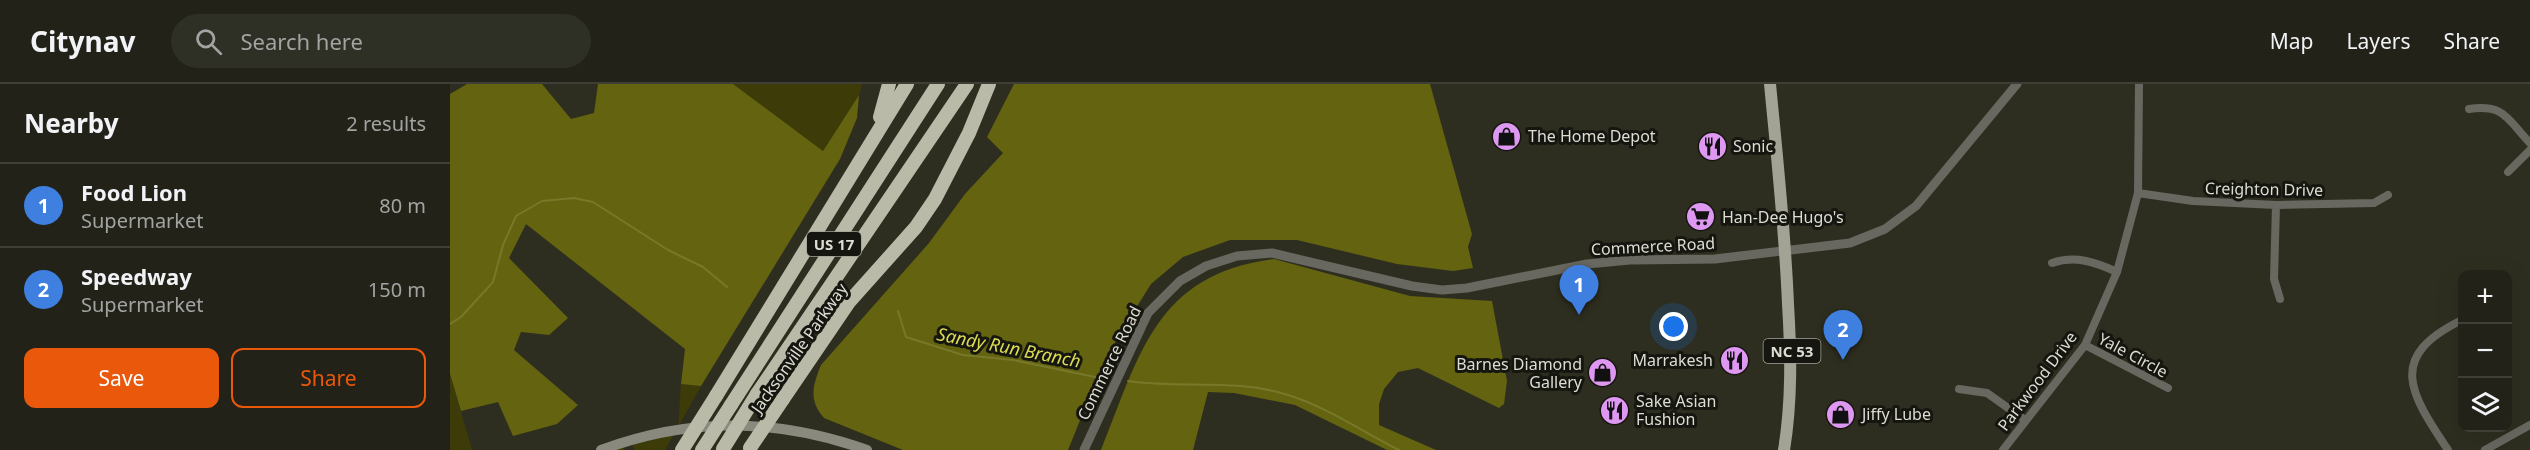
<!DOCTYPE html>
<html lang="en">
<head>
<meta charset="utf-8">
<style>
	body { margin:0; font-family:"Noto Sans",sans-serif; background:#2e2f25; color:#f1f3f6 }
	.controls { position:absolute; right:18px; bottom:18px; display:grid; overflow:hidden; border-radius:12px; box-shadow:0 6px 24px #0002 }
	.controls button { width:54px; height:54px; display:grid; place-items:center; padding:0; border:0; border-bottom:2px solid #3f3f37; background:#222218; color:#f1f3f6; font:30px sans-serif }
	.you { position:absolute; left:1224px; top:243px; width:21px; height:21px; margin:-15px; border:4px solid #fff; border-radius:50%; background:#1a73e8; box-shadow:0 0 0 9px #1a73e833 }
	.badge { display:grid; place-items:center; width:39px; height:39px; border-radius:50%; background:#ea580c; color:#fff; font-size:20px; font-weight:700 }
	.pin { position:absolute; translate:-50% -50px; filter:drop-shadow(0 2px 3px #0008) }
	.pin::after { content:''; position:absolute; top:32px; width:21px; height:18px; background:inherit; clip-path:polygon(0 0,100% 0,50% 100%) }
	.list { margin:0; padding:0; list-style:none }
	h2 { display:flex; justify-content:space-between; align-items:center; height:78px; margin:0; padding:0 24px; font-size:26px }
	h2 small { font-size:20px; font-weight:400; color:#a2a4a2 }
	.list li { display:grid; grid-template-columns:39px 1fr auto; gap:18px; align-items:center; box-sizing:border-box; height:84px; padding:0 24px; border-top:2px solid #3f3f37 }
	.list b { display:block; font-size:22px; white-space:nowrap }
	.list p { margin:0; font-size:20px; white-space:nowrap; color:#a2a4a2 }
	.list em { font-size:20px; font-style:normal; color:#a2a4a2 }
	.actions { display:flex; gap:12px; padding:18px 24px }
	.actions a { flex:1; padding:14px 0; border:2px solid #ea580c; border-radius:12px; text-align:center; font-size:21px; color:#ea580c }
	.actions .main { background:#ea580c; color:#fff }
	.icon { flex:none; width:33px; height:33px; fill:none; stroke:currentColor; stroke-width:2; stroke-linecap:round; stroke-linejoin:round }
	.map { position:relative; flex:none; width:2080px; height:366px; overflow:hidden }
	header { display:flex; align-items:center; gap:36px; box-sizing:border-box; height:84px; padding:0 30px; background:#222218; border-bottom:2px solid #3f3f37 }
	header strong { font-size:28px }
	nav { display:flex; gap:33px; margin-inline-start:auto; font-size:21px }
	.search { width:420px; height:54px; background:#2e2f25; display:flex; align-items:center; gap:15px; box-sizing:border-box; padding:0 21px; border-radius:33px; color:#a2a4a2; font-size:22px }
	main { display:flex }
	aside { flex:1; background:#222218 }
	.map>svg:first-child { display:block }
	.green { fill:#3d3c09 }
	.forest { fill:#64630f }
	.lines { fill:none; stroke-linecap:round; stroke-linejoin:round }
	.stream { stroke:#78782a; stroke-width:2 }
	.minor { stroke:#686861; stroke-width:8 }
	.tertiary { stroke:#686861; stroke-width:9 }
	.secondary { stroke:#89897e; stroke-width:10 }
	.primary { stroke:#a2a394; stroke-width:12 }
	.motorway { stroke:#b9baa7; stroke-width:14 }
	.motorway-bridge { stroke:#b9baa7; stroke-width:14 }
	.labels { text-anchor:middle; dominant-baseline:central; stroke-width:6; stroke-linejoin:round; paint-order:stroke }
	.shield { fill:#161610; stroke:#a1a199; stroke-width:1.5 }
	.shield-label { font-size:15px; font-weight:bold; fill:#ddddd4 }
	.poi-label { font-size:16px; fill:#ddddd4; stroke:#161610; text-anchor:start }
	.street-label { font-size:16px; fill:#ddddd4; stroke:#161610 }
	.water-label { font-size:18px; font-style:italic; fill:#dbdb54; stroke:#161610 }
</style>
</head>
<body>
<header>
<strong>Citynav</strong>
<div class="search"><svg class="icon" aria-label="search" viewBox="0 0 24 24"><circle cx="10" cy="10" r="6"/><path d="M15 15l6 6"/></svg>Search here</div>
<nav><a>Map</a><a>Layers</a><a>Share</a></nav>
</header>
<main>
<aside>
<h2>Nearby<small>2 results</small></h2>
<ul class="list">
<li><span class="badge" style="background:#3f7fe0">1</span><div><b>Food Lion</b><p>Supermarket</p></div><em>80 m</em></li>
<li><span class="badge" style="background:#3f7fe0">2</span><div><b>Speedway</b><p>Supermarket</p></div><em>150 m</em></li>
</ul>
<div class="actions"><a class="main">Save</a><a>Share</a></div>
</aside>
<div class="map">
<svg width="2080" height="366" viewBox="0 0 2080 366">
	<rect width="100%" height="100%" fill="#2e2e20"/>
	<!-- green -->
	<path class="green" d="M283,0H412L409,11L373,67Z
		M0,290L2,297L22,366H0Z
		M231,300L251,302L215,366H185L179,356L173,366H151L179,356L228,346Z"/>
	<!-- forest -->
	<path class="forest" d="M17,0H92L121,35L144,29L148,0H283L373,67L409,11L407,34L390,75L251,302L231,300L235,265L76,140L59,174L118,234L99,251L71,248L64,266L128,321L107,340L63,352L48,318L11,327L0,290V10Z
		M564,0H980L1022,150L1018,163L1023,184L1003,187L947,180L847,156H780L733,173L701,200L671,248L652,282L618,366H453L374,334C358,316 363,301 371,281L479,159L515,110L553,69L537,53Z
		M824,175L960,212L1042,217L1057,297L1054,320L1049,324L968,284L948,288L934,305L929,320V341L986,366H937L845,321L784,309L758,308L743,366H651C690,270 706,190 824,175Z"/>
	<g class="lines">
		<!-- stream -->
		<path class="stream" d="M448,227L456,253L513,271L563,276L650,294
			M0,240L11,233L43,198L53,161L66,132L92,117L124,114L143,118L218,166L253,183L277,203
			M678,297C731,305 786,294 838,311C877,323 913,348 949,366"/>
		<!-- minor -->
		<path class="minor" d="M2019,25C2055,20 2057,35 2080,59
			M2058,88L2080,66
			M1688,109L1743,117L1826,121L1924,119L1938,111
			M1826,121L1824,195L1830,215
			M1602,179C1625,171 1645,178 1667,188
			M1635,261L1718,304
			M1509,305L1537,309L1575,336
			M1553,366L1635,261L1667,188L1688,109L1689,0
			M1998,366C1960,309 1936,273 2012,236
			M2035,366L2080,341"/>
		<!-- tertiary -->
		<path class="tertiary" d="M634,366L698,229L730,197L756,182L787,172L822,169L962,202L992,206L1017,204L1137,180L1180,176L1265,175L1400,159L1435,145L1466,122L1567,0"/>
		<!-- secondary -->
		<path class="secondary" d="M151,366C241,333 326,334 417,366"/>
		<!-- primary -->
		<path class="primary" d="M1320,0C1327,73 1335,146 1338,220C1341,269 1342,317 1334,366"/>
		<!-- motorway -->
		<path class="motorway" d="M430,33L439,0
			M307,310L517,0
			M266,312L457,0
			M333,315L399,218L466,143L485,115L519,49L539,0
			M281,321L488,0"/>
		<!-- motorway-bridge -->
		<path class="motorway-bridge" d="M300,364L333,315
			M273,365L307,310
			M232,366L266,312
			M252,366L281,321"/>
	</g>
	<!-- icons -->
	<defs>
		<symbol id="shop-disc" viewBox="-11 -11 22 22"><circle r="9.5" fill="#de98f2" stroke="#161610"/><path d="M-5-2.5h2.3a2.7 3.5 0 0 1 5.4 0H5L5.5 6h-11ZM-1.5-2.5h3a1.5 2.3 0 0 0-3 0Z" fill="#111"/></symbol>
		<symbol id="restaurant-disc" viewBox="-11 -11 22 22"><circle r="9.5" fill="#de98f2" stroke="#161610"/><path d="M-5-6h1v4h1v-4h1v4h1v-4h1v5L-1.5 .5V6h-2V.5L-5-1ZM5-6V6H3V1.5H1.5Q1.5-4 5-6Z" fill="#111"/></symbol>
		<symbol id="supermarket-disc" viewBox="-11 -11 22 22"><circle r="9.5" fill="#de98f2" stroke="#161610"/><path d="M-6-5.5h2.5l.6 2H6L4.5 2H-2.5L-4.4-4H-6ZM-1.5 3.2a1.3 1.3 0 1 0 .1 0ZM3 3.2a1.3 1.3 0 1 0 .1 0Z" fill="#111"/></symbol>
	</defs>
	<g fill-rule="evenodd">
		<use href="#shop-disc" x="1040" y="36" width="33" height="33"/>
		<use href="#restaurant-disc" x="1246" y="46" width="33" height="33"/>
		<use href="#supermarket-disc" x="1234" y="116" width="33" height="33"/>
		<use href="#restaurant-disc" x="1268" y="260" width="33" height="33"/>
		<use href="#shop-disc" x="1136" y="272" width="33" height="33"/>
		<use href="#restaurant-disc" x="1148" y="310" width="33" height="33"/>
		<use href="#shop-disc" x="1374" y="314" width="33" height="33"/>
	</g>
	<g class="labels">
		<!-- shield labels -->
		<g class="shield">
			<rect x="357" y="148" width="54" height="24" rx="4.5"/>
			<rect x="1313.5" y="255" width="57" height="24" rx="4.5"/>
		</g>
		<g class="shield-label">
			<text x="384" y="160">US 17</text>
			<text x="1342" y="267">NC 53</text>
		</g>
		<!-- poi labels -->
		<g class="poi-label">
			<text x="1078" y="52">The Home Depot</text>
			<text x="1283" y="62">Sonic</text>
			<text x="1272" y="133">Han-Dee Hugo's</text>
			<text x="1263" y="276" text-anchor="end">Marrakesh</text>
			<text x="1132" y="280" text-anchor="end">Barnes Diamond<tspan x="1132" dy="18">Gallery</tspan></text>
			<text x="1186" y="317">Sake Asian<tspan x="1186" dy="18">Fushion</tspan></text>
			<text x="1412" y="330">Jiffy Lube</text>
		</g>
		<!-- street labels -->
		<g class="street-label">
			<text transform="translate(1814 105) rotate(1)">Creighton Drive</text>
			<text transform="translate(1203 162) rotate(-3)">Commerce Road</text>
			<text transform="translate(349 264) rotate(-55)">Jacksonville Parkway</text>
			<text transform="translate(1683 271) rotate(28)">Yale Circle</text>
			<text transform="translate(659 279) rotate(-64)">Commerce Road</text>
			<text transform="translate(1587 297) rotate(-53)">Parkwood Drive</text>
		</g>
		<!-- water labels -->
		<g class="water-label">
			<text transform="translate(559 263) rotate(11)">Sandy Run Branch</text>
		</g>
	</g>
</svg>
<div class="controls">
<button>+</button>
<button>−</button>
<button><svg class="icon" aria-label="layers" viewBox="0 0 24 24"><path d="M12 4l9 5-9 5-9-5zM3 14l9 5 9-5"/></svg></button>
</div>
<div class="you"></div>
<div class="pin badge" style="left:1129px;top:231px;background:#3f7fe0">1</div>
<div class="pin badge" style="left:1393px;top:276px;background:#3f7fe0">2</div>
</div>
</main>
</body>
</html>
